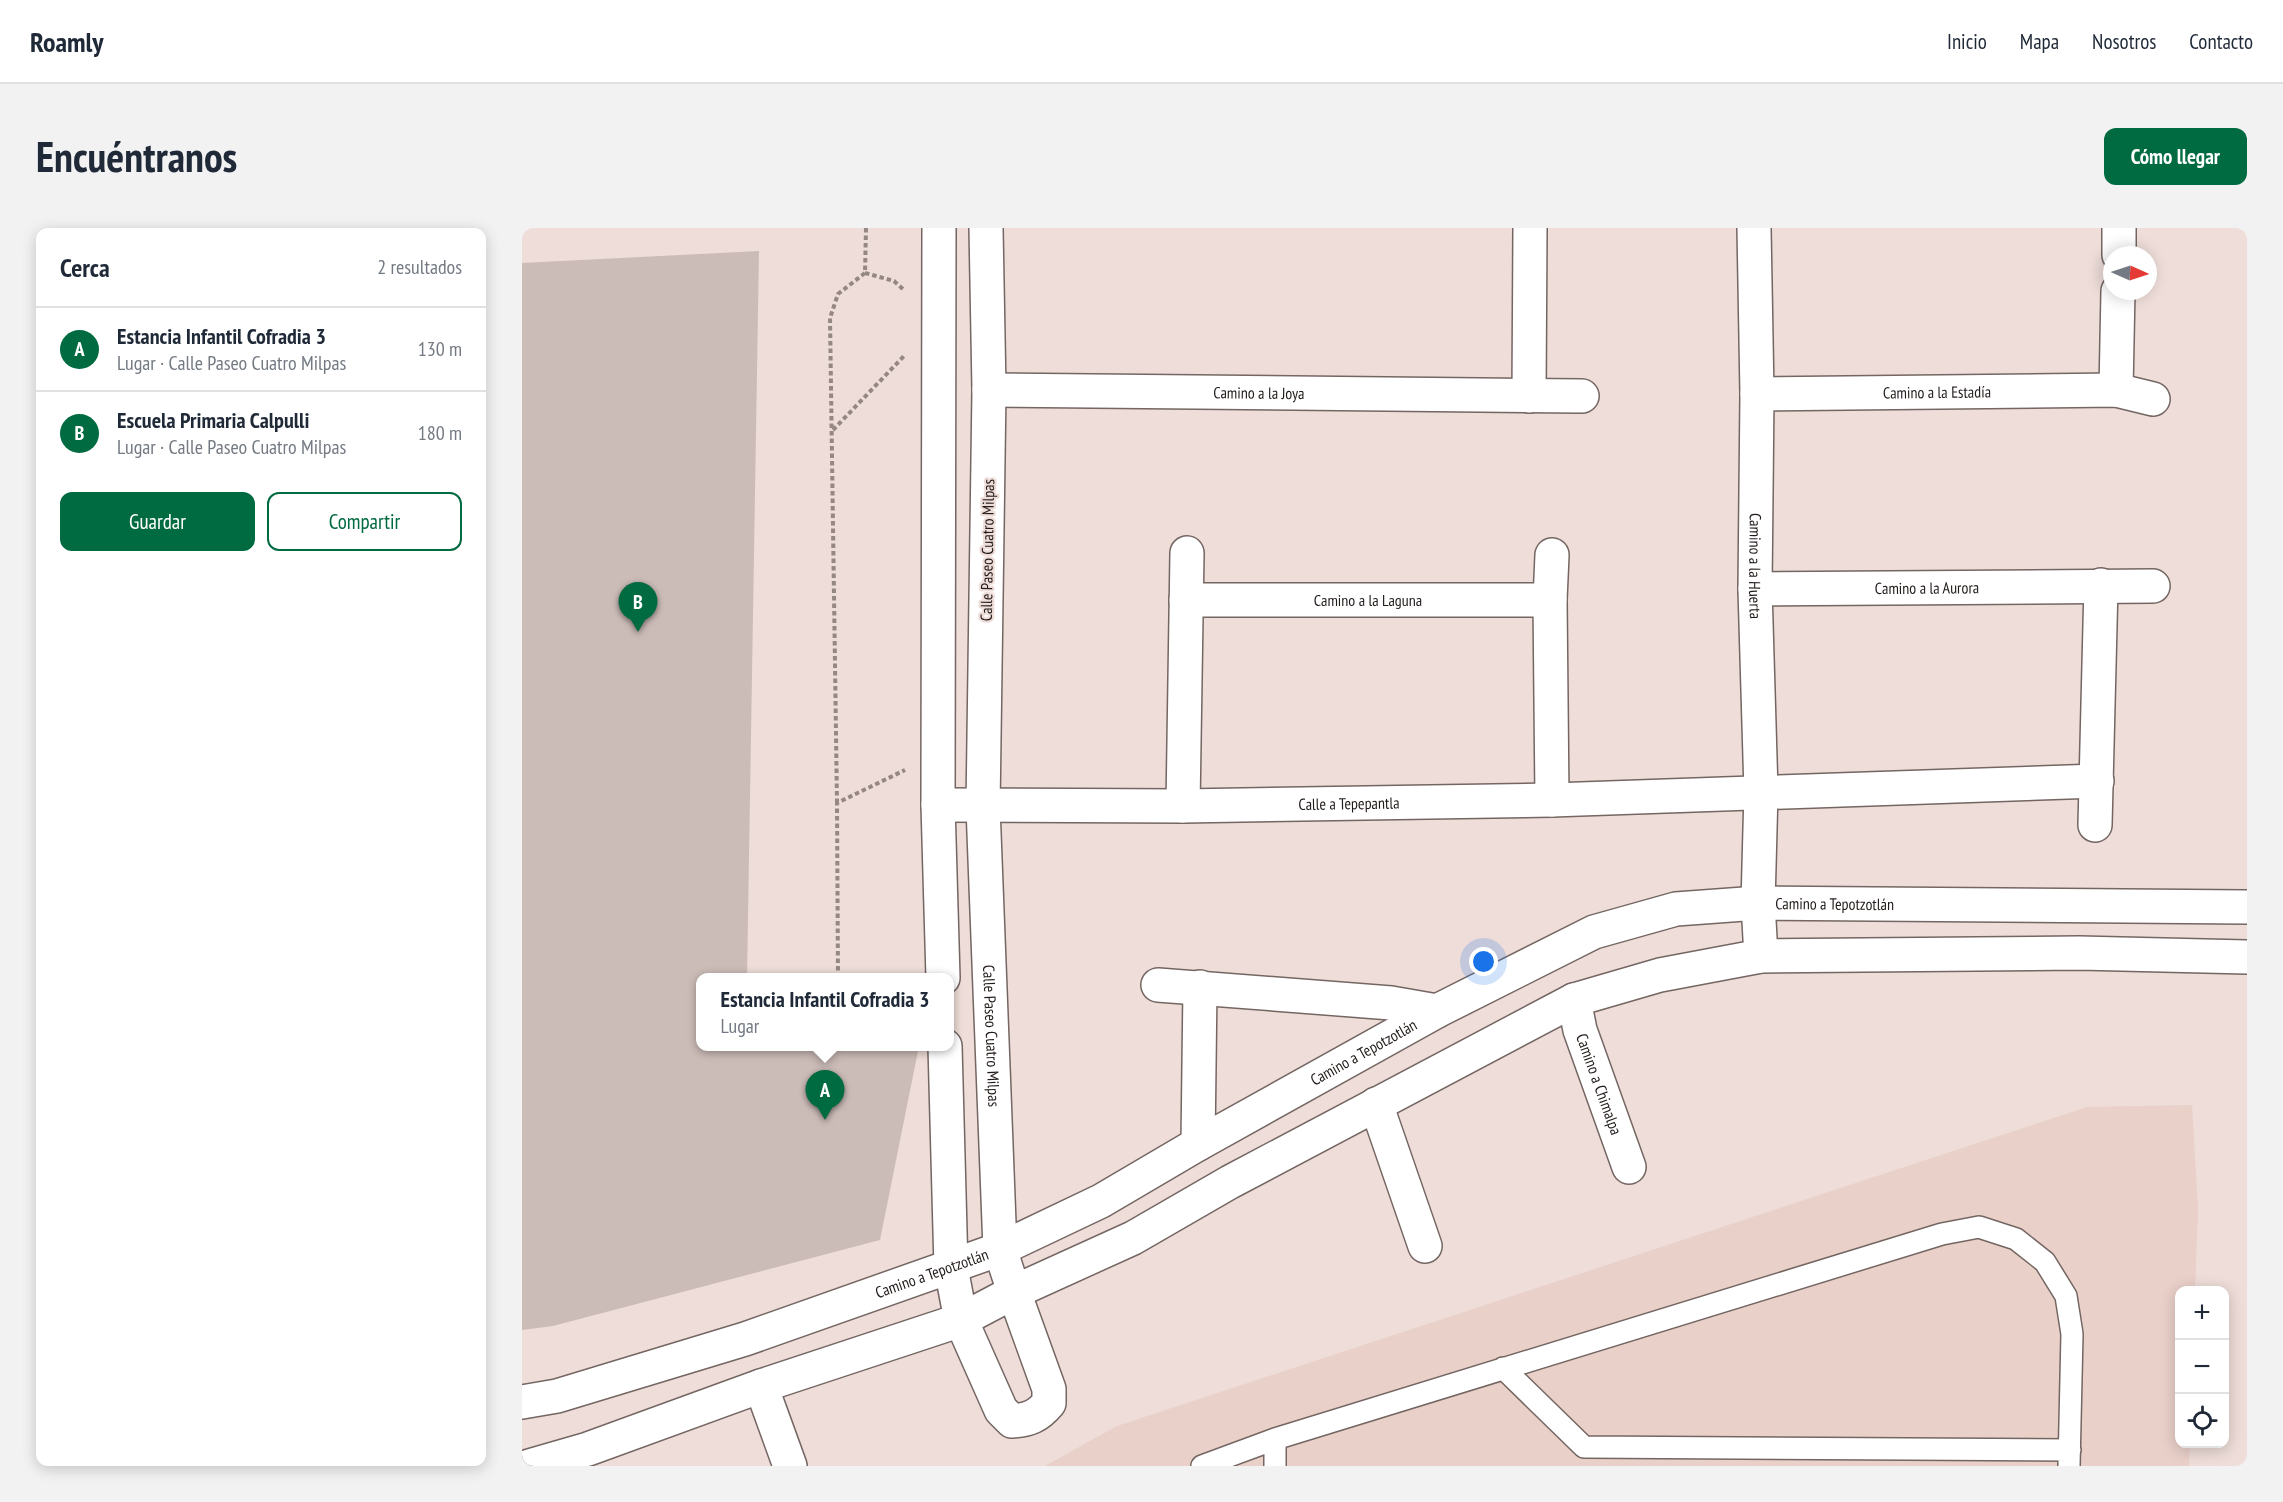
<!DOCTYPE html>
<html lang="es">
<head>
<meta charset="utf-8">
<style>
	body { margin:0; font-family:"PT Sans Narrow",sans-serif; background:#f2f2f3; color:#1f2937 }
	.controls { position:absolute; right:18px; bottom:18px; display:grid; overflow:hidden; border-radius:12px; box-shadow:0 3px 15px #0003 }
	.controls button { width:54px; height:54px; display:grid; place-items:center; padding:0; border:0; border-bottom:2px solid #e0e1e3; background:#fff; color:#1f2937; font:30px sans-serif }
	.compass { position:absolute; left:1581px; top:18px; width:54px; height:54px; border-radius:50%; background:#fff; box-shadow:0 3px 15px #0003; rotate:93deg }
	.you { position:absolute; left:962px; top:734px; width:21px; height:21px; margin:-15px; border:4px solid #fff; border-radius:50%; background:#1a73e8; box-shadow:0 0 0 9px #1a73e833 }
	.badge { display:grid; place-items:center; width:39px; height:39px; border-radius:50%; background:#006a40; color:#fff; font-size:20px; font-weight:700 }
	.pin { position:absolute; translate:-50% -50px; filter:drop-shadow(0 2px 3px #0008) }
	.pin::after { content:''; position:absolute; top:32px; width:21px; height:18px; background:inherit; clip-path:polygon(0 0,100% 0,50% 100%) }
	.popup { position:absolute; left:174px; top:745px; width:258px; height:78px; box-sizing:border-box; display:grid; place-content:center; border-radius:12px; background:#fff; filter:drop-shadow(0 2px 4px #0005); font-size:20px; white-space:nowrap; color:#747a83 }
	.popup b { font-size:22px; color:#1f2937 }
	.popup::after { content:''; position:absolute; left:50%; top:100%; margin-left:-12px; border:12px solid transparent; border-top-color:#fff }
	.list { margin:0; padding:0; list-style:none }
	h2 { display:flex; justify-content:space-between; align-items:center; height:78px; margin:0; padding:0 24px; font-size:26px }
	h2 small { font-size:20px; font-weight:400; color:#747a83 }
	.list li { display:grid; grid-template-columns:39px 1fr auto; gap:18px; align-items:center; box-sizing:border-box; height:84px; padding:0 24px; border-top:2px solid #e0e1e3 }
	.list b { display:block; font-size:22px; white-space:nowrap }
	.list p { margin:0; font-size:20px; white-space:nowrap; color:#747a83 }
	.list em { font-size:20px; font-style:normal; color:#747a83 }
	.actions { display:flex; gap:12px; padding:18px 24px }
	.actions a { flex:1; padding:14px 0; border:2px solid #006a40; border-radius:12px; text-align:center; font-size:21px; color:#006a40 }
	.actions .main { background:#006a40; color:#fff }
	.icon { flex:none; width:33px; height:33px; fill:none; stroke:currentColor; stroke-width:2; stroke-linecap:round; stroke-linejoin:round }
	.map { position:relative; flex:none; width:1725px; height:1238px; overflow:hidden; border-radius:12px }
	header { display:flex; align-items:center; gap:36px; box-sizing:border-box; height:84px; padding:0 30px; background:#fff; border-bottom:2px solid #e0e1e3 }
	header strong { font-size:28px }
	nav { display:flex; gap:33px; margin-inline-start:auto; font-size:21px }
	.intro { display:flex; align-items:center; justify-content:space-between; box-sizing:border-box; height:144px; padding:0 36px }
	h1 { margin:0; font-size:42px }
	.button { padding:15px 27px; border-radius:12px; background:#006a40; color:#fff; font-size:21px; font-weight:700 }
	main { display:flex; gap:36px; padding:0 36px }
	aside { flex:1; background:#fff; border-radius:12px; box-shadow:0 3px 15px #0003 }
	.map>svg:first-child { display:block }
	.built { fill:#e9d0c9 }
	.building { fill:#ccbcb8 }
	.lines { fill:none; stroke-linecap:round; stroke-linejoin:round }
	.service-casing { stroke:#746662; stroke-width:24 }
	.minor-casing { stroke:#746662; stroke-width:36 }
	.tertiary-casing { stroke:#746662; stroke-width:36 }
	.secondary-casing { stroke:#746662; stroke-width:36 }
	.path { stroke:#948784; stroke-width:4; stroke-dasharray:4.5 3; stroke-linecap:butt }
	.service { stroke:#fff; stroke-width:21 }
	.minor { stroke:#fff; stroke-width:33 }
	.tertiary { stroke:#fff; stroke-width:33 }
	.secondary { stroke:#fff; stroke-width:33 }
	.labels { text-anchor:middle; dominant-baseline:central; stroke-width:4.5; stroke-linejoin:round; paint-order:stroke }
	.street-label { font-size:16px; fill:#211b19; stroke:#eeddd9 }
</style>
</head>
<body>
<header>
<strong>Roamly</strong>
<nav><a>Inicio</a><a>Mapa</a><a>Nosotros</a><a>Contacto</a></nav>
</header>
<div class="intro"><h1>Encuéntranos</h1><a class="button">Cómo llegar</a></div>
<main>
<aside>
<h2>Cerca<small>2 resultados</small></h2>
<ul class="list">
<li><span class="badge">A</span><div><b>Estancia Infantil Cofradia 3</b><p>Lugar · Calle Paseo Cuatro Milpas</p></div><em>130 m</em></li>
<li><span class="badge">B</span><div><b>Escuela Primaria Calpulli</b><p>Lugar · Calle Paseo Cuatro Milpas</p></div><em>180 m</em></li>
</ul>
<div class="actions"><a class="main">Guardar</a><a>Compartir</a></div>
</aside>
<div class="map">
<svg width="1725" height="1238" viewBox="0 0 1725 1238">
	<rect width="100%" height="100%" fill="#eeddd9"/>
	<!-- built -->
	<path class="built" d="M1670,877L1676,981L1673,1062H1658V1216H1668L1667,1238H523L595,1198L1565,879Z"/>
	<!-- building -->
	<path class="building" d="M237,23L225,750H178V818H397L358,1012L31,1098L0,1102V35Z"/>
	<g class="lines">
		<defs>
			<path id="service" d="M981,1140L1062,1219L1548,1222
				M680,1238L753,1211L1420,1006L1457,999L1494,1011L1523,1034L1544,1068L1550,1106L1547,1238
				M753,1238V1211"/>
			<g id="minor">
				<path id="s1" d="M1232,0L1235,166L1233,361L1239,564L1236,675"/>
				<path d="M1597,27V0"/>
				<path id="s2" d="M467,162L1060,168"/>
				<path d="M1594,162L1596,63"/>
				<path id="s3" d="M1235,166L1594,162L1631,171"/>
				<path d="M1007,168L1008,0"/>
				<path d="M1030,327L1028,372L1030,572"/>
				<path id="s4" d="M1233,361L1631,358"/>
				<path id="s5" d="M664,372H1028"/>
				<path id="s6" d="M416,577L661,578L1030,572L1575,553"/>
				<path d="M661,578L665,325"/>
				<path d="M1573,597L1579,357"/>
				<path d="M636,757L869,775L915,783"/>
				<path id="s7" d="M1052,772L1058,802L1107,939"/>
				<path d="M854,876L903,1018"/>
				<path d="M676,916L678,759"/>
				<path d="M439,1092L479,1182L490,1193C507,1192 516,1188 527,1175V1161L492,1064"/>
				<path d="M239,1158L268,1238"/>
			</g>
			<g id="tertiary">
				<path d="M417,0L416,577L421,750"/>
				<path id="s8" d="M464,0L467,162L461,579L478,1021L492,1064"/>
				<path d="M1236,675L1239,728"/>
				<path d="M423,818L429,1040L439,1092"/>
			</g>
			<g id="secondary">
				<path id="s9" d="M0,1174L35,1168L223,1111L478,1021L579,973L676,916L915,783L1072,704L1154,681L1236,675L1725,679"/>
				<path d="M7,1238L66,1221L239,1158L439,1092L492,1064L611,1010L708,954L1052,772L1138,747L1239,728L1557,725L1725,729"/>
			</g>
		</defs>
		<!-- service casing -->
		<use href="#service" class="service-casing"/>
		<!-- minor casing -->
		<use href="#minor" class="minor-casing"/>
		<!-- tertiary casing -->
		<use href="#tertiary" class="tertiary-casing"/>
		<!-- secondary casing -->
		<use href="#secondary" class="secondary-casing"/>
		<!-- path -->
		<path class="path" d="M343,45L372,53L382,62
			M311,202L383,127
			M315,575L308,90L316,66L343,45L344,0
			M316,750L315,575L383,542"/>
		<!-- service -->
		<use href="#service" class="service"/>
		<!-- minor -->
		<use href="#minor" class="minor"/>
		<!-- tertiary -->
		<use href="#tertiary" class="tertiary"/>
		<!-- secondary -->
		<use href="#secondary" class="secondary"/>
	</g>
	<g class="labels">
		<!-- street labels -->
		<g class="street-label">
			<text stroke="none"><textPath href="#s3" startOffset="180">Camino a la Estadía</textPath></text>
			<text stroke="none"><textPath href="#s2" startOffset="270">Camino a la Joya</textPath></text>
			<text transform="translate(465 322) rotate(-89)">Calle Paseo Cuatro Milpas</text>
			<text stroke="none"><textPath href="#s1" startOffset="338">Camino a la Huerta</textPath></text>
			<text stroke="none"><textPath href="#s4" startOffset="172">Camino a la Aurora</textPath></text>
			<text stroke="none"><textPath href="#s5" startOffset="182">Camino a la Laguna</textPath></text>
			<text stroke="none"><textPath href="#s6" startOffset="411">Calle a Tepepantla</textPath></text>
			<text stroke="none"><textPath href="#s9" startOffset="1420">Camino a Tepotzotlán</textPath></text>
			<text stroke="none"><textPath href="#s8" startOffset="808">Calle Paseo Cuatro Milpas</textPath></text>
			<text stroke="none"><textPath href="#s9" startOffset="916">Camino a Tepotzotlán</textPath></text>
			<text stroke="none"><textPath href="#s7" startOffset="88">Camino a Chimalpa</textPath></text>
			<text stroke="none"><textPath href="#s9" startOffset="430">Camino a Tepotzotlán</textPath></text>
		</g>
	</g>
</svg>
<div class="controls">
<button>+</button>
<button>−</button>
<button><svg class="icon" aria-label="locate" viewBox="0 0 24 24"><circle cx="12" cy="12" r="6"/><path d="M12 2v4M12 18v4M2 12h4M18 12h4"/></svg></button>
</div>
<svg class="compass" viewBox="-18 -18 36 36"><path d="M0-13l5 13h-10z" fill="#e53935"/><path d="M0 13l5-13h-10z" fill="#747a83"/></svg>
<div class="you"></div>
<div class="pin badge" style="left:303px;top:892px">A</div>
<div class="popup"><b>Estancia Infantil Cofradia 3</b>Lugar</div>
<div class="pin badge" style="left:116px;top:404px">B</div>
</div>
</main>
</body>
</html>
